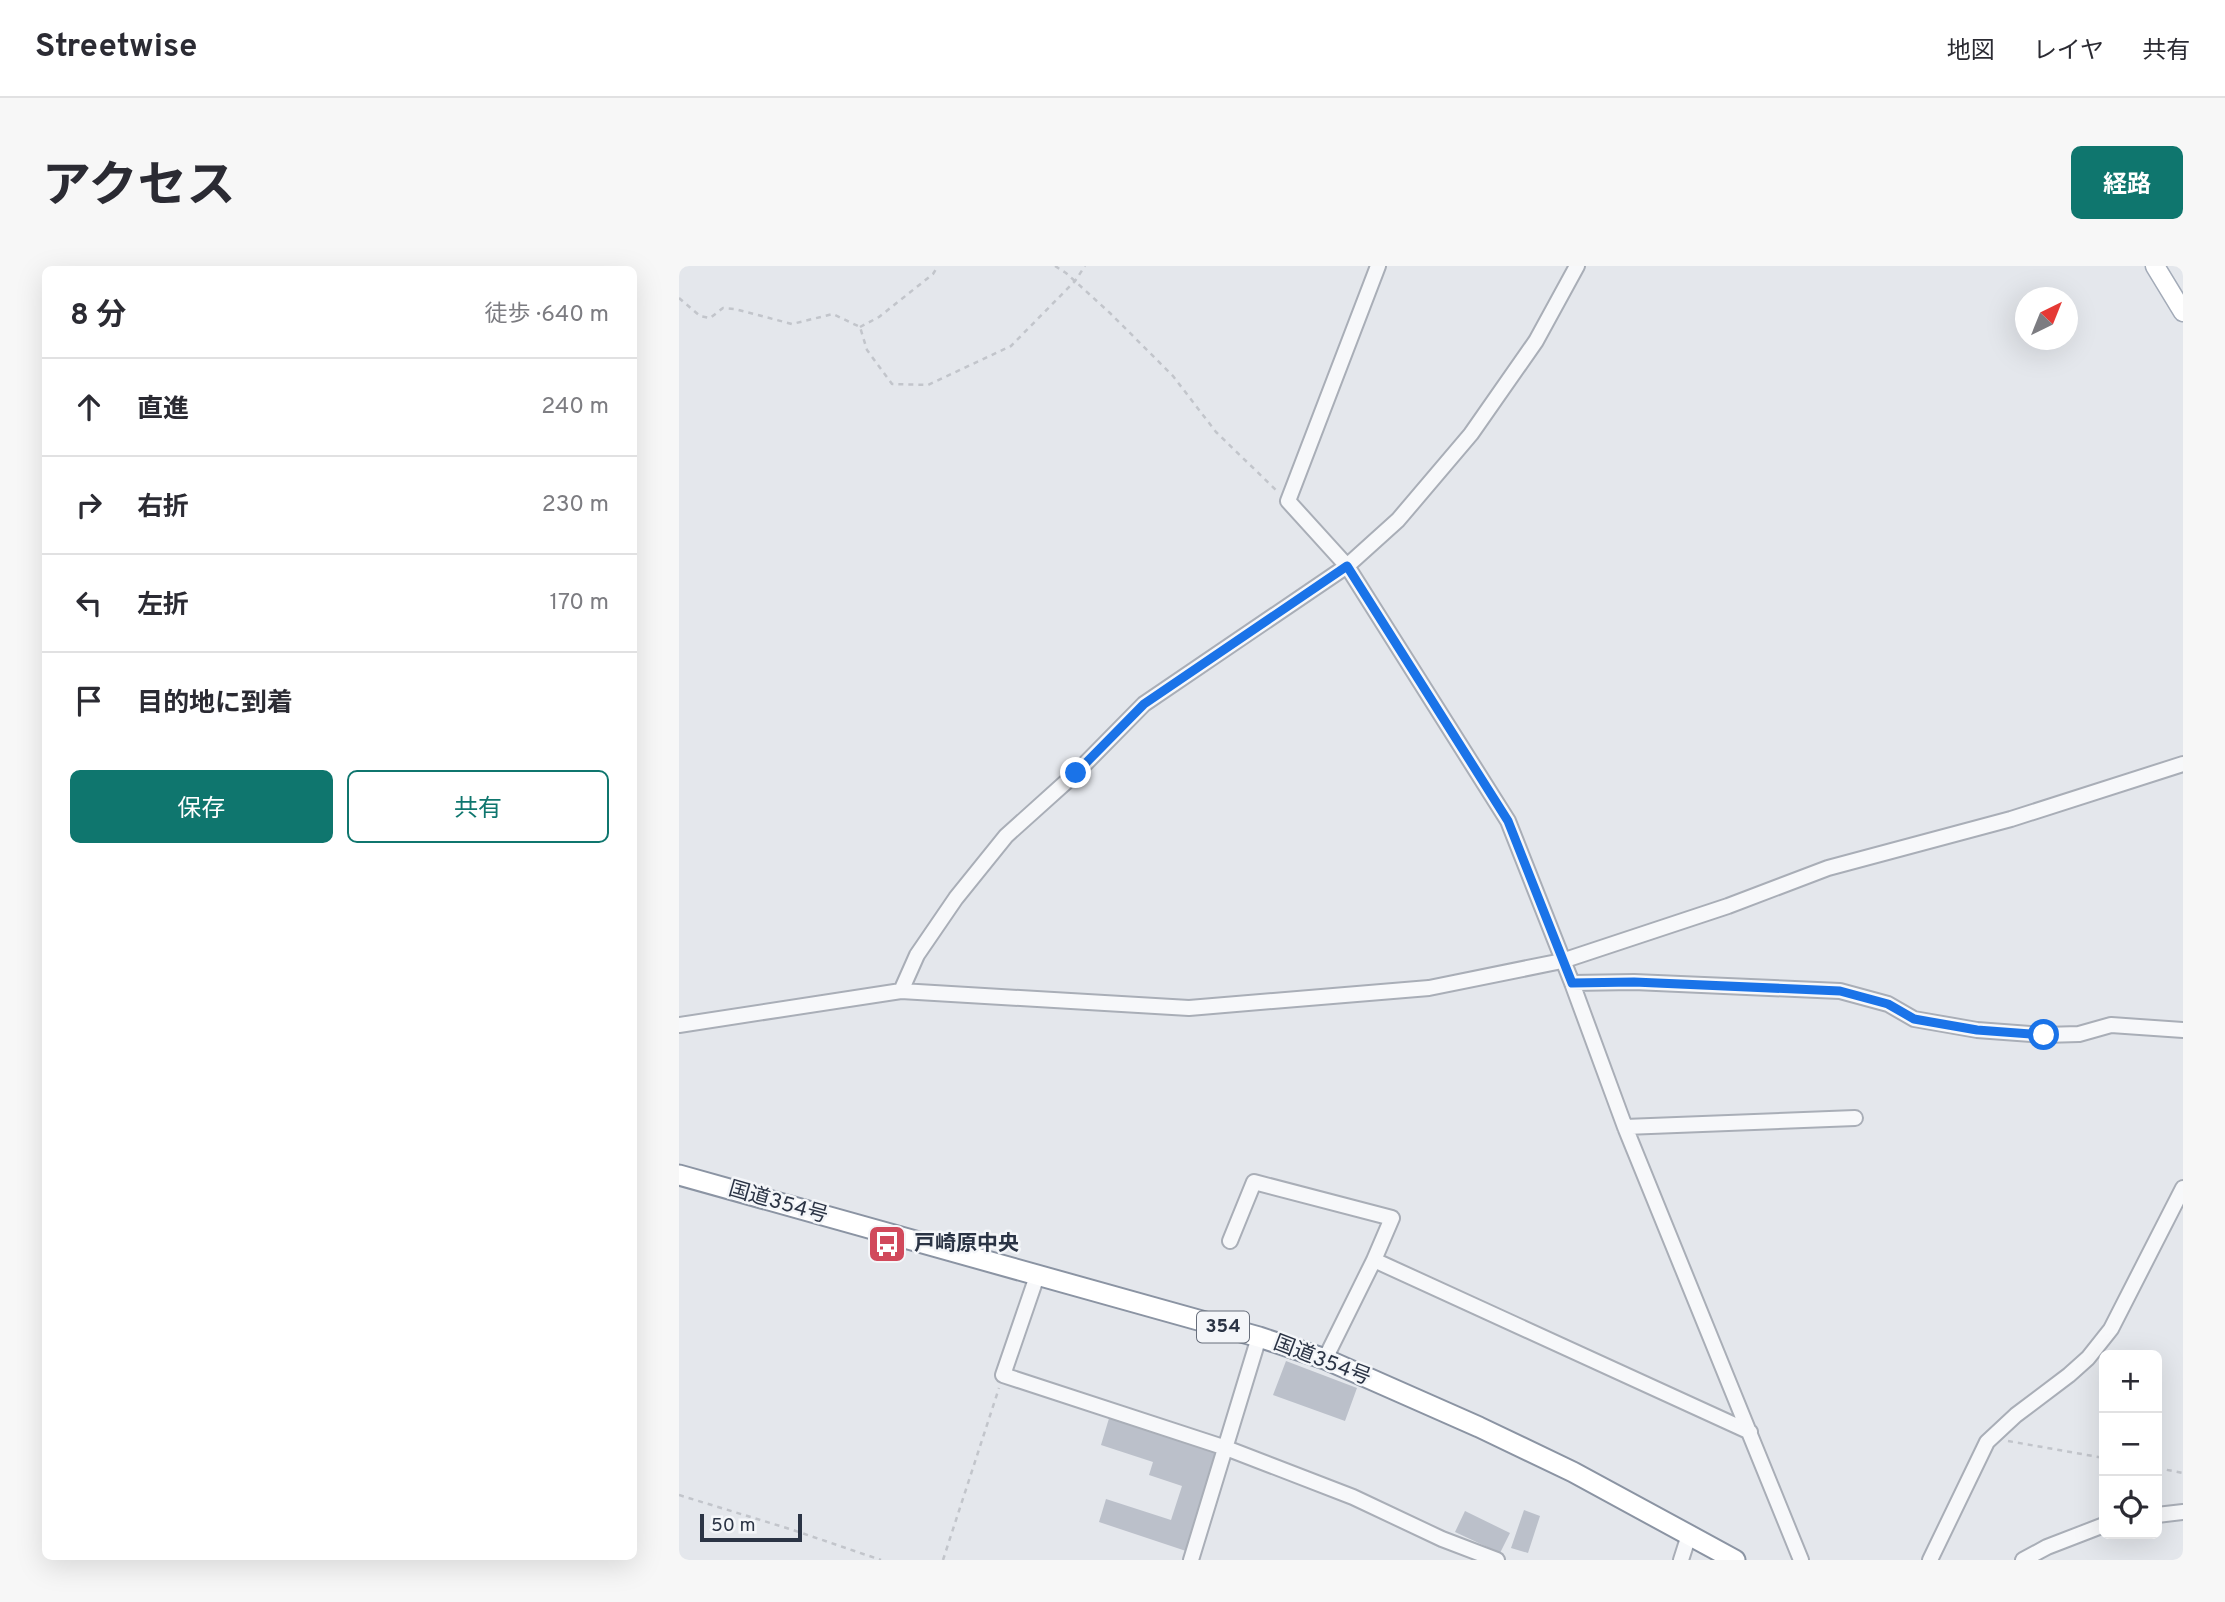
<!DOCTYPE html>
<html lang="ja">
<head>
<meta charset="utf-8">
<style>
	body { margin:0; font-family:Overpass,"Noto Sans JP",sans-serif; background:#f7f7f7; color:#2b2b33 }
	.controls { position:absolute; right:21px; bottom:21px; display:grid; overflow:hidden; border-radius:10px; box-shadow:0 7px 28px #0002 }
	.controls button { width:63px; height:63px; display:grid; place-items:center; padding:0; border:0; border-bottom:2px solid #e1e1e2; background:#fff; color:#2b2b33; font:35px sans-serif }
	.compass { position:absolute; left:1336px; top:21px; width:63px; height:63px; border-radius:50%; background:#fff; box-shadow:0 7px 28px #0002; rotate:43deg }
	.scale { position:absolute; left:21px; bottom:18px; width:102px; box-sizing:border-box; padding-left:7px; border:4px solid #2b3445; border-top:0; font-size:19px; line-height:24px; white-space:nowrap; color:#2b3445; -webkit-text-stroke:5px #f4f6f9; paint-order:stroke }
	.stop { position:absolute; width:21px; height:21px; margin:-16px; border:5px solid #1a73e8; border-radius:50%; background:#fff }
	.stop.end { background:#1a73e8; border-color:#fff; box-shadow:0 2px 7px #0008 }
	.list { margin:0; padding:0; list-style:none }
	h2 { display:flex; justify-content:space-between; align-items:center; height:91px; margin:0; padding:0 28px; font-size:30px }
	h2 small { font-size:23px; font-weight:400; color:#7c7c81 }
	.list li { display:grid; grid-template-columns:46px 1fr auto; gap:21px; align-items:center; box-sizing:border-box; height:98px; padding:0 28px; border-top:2px solid #e1e1e2 }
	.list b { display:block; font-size:26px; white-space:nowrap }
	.list em { font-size:23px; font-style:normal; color:#7c7c81 }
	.actions { display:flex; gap:14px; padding:21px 28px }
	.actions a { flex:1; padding:16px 0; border:2px solid #0f766e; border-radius:10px; text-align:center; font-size:24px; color:#0f766e }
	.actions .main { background:#0f766e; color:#fff }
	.icon { flex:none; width:38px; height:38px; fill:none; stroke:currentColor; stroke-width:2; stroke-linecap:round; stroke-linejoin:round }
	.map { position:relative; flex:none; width:1504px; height:1294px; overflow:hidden; border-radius:10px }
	header { display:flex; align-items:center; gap:42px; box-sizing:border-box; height:98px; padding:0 35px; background:#fff; border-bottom:2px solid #e1e1e2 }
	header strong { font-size:33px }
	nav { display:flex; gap:38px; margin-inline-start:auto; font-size:24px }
	.intro { display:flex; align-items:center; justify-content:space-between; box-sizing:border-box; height:168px; padding:0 42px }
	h1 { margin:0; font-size:49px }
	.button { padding:18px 32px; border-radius:10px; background:#0f766e; color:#fff; font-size:24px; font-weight:700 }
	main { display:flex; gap:42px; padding:0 42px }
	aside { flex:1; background:#fff; border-radius:10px; box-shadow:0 7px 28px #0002 }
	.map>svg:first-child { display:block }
	.building { fill:#bbc0ca }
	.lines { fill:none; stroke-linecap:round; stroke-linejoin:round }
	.minor-casing { stroke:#a9aeb7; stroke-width:18 }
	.major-casing { stroke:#a3abb8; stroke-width:21 }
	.highway-casing { stroke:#8b94a3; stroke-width:23 }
	.path { stroke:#c2c5cb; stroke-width:2.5; stroke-dasharray:5 5; stroke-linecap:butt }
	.minor { stroke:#f7f8fa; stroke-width:14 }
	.major { stroke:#fff; stroke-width:18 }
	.highway { stroke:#fff; stroke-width:19 }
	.route { stroke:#1a73e8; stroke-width:9 }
	.labels { text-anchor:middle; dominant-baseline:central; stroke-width:5; stroke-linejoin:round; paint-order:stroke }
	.shield { fill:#f4f6f9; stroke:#676e7b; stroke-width:2 }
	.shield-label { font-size:19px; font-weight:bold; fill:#2b3445 }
	.street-label { font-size:21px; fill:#2b3445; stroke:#f4f6f9 }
	.poi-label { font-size:21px; font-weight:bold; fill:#2b3445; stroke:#f4f6f9; text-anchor:start }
</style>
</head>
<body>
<header>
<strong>Streetwise</strong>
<nav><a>地図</a><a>レイヤ</a><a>共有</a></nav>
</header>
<div class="intro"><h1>アクセス</h1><a class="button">経路</a></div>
<main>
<aside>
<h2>8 分<small>徒歩 · 640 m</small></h2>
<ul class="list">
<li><svg class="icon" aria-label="ahead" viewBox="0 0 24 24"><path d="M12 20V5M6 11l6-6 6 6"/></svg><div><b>直進</b></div><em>240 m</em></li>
<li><svg class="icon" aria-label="right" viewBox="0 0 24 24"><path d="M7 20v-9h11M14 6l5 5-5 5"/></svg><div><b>右折</b></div><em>230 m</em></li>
<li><svg class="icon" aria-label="left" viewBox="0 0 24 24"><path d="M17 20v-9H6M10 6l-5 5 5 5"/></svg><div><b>左折</b></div><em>170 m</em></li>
<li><svg class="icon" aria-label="arrive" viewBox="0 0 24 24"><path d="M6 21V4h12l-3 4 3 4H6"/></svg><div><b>目的地に到着</b></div></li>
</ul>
<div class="actions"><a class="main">保存</a><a>共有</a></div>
</aside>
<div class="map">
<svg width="1504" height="1294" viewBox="0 0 1504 1294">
	<rect width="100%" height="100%" fill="#e4e7ec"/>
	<!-- building -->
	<path class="building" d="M607,1095L678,1122L666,1155L594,1129Z
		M431,1149L540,1184L507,1285L420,1256L427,1233L492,1254L503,1220L470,1209L474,1196L422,1179Z
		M845,1244L861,1250L849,1287L832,1282Z
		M786,1245L831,1267L821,1287L776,1266Z"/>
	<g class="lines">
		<defs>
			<path id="minor" d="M699,0L609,235L668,300L829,555L893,717L946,861L1122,1294
				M893,717L955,716L1161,725L1209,738L1235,753L1298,764L1365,769L1400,768L1432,759L1504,764
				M222,725L238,689L277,632L327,570L397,507L465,438L668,300L719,254L792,168L857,75L898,0
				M0,759L222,725L510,742L750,722L883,695L1049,640L1149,602L1332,553L1504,498
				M946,861L1176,852
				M551,975L575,916L713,952L695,994L646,1093
				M695,994L1071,1166
				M358,1010L324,1109L547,1182L674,1231L763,1273L818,1294
				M1478,1249L1504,1246
				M512,1294L580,1071
				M1002,1294L1010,1269
				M1251,1294L1308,1176L1337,1149L1390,1109L1409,1092L1432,1063L1504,922
				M1344,1294L1368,1281L1425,1259"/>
			<path id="major" d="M1476,0L1504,46"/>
			<path id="highway" d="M0,909L580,1071L646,1093L800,1161L894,1206L1056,1294"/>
		</defs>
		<!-- minor casing -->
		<use href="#minor" class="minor-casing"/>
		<!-- major casing -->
		<use href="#major" class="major-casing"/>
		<!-- highway casing -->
		<use href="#highway" class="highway-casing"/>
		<!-- path -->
		<path class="path" d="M376,0L387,7L431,47L494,110L537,166L599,226
			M0,32L21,50L31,52L44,42L56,43L113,58L154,48L181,61L188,84L213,118L249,119L332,80L396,15L406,0
			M181,61L200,51L254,8L259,0
			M1329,1175L1425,1192
			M1478,1202L1504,1207
			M0,1229L114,1264L202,1294
			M264,1294L320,1122"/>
		<!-- minor -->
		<use href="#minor" class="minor"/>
		<!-- major -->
		<use href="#major" class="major"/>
		<!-- highway -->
		<use href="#highway" class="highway"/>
	</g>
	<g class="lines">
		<!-- route -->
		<path class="route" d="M397,507L465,438L668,300L829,555L893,717L955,716L1161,725L1209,738L1235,753L1298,764L1365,769"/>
	</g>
	<!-- icons -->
	<defs>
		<symbol id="bus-square" viewBox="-11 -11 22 22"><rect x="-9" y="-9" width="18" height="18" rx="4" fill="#d1495b" stroke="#f4f6f9"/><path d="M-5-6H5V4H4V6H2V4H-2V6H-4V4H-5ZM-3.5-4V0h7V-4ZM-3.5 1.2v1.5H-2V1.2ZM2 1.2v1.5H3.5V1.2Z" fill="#fff"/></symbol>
	</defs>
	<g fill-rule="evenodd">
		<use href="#bus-square" x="186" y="956" width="44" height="44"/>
	</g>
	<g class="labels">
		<!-- shield labels -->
		<rect class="shield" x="518" y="1045.5" width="52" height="31" rx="5"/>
		<g class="shield-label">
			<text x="544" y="1061">354</text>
		</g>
		<!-- street labels -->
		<g class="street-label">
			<text transform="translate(99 937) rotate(16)">国道354号</text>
			<text transform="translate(643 1095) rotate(21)">国道354号</text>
		</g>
		<!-- poi labels -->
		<g class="poi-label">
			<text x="235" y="978">戸崎原中央</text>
		</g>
	</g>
</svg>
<div class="controls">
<button>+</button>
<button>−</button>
<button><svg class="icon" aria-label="locate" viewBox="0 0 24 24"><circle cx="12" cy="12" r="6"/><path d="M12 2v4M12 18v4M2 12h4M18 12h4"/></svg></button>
</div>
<svg class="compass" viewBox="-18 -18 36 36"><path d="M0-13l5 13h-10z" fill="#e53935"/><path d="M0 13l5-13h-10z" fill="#7c7c81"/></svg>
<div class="scale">50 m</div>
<div class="stop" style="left:1365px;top:769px"></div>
<div class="stop end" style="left:397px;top:507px"></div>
</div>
</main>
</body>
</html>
